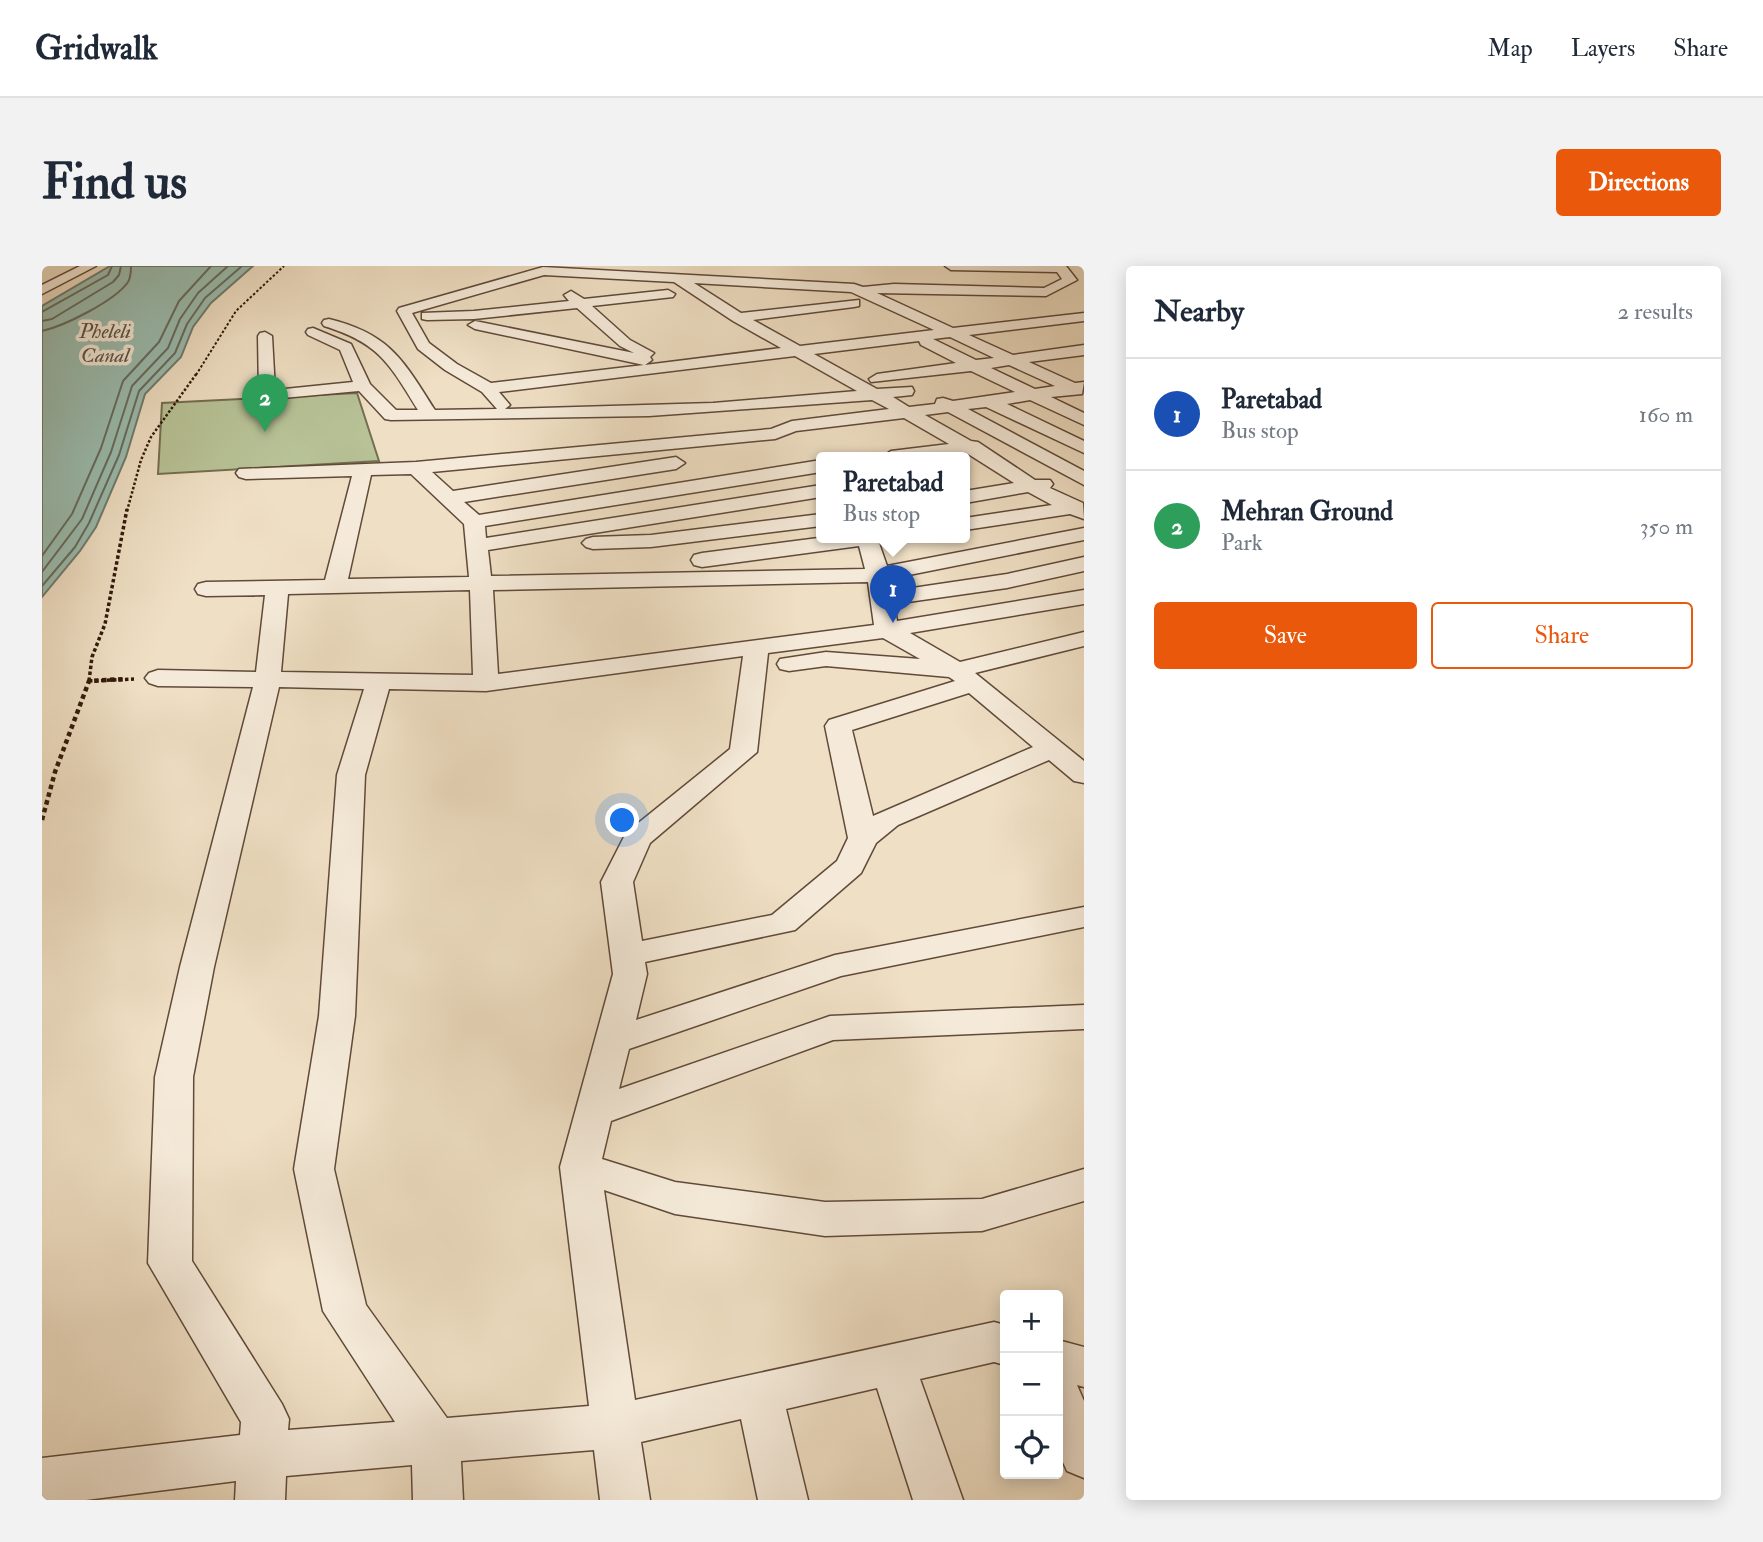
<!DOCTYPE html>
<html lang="en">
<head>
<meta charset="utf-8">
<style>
	body { margin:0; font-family:"IM FELL Double Pica",serif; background:#f2f2f3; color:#1f2937 }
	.controls { position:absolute; right:21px; bottom:21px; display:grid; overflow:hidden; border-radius:7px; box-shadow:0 4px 18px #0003 }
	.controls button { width:63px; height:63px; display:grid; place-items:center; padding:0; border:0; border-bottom:2px solid #e0e1e3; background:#fff; color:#1f2937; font:35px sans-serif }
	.you { position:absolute; left:581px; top:555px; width:24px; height:24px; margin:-18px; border:5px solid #fff; border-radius:50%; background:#1a73e8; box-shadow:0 0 0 10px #1a73e833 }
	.badge { display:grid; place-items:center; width:46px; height:46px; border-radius:50%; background:#ea580c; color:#fff; font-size:23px; font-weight:700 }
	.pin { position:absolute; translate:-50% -58px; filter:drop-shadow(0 2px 4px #0008) }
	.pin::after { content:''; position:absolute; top:37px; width:24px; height:21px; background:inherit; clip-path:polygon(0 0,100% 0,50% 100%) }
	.popup { position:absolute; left:774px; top:186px; width:154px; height:91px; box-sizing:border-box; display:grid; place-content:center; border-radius:7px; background:#fff; filter:drop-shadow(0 2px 5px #0005); font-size:23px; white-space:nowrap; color:#747a83 }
	.popup b { font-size:26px; color:#1f2937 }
	.popup::after { content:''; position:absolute; left:50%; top:100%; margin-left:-14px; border:14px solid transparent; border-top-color:#fff }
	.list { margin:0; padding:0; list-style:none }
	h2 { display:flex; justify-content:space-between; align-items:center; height:91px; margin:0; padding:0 28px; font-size:30px }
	h2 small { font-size:23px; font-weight:400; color:#747a83 }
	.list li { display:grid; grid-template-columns:46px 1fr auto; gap:21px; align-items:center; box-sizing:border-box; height:112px; padding:0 28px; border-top:2px solid #e0e1e3 }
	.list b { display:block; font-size:26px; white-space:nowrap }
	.list p { margin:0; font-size:23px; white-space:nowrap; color:#747a83 }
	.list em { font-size:23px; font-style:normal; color:#747a83 }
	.actions { display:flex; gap:14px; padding:21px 28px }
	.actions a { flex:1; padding:16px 0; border:2px solid #ea580c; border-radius:7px; text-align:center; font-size:24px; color:#ea580c }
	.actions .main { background:#ea580c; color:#fff }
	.icon { flex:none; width:38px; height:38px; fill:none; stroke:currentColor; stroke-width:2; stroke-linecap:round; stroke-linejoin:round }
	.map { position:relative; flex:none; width:1042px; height:1234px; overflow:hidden; border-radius:7px }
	header { display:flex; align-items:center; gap:42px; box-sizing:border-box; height:98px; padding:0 35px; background:#fff; border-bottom:2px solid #e0e1e3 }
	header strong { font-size:33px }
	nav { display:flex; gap:38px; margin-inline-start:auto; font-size:24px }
	.intro { display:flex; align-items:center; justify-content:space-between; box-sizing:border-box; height:168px; padding:0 42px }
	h1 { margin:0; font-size:49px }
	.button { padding:18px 32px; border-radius:7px; background:#ea580c; color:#fff; font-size:24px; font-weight:700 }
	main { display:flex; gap:42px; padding:0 42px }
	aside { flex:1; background:#fff; border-radius:7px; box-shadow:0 4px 18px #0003 }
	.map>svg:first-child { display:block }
	.green { fill:#b7c296; stroke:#746e50; stroke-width:2 }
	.water { fill:#9abdb0; stroke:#707b6e; stroke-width:2 }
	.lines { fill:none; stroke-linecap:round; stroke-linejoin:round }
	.shore { stroke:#666b5e; stroke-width:2 }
	.minor-casing { stroke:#604a39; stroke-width:3 }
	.path-far3 { stroke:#31190b; stroke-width:2; stroke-dasharray:2.5 2; stroke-linecap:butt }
	.path-far2 { stroke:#31190b; stroke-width:2.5; stroke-dasharray:2.5 2; stroke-linecap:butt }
	.path-far1 { stroke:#31190b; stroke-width:3.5; stroke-dasharray:3.5 2.5; stroke-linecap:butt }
	.path { stroke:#31190b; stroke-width:4.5; stroke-dasharray:4.5 3.5; stroke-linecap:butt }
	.minor { fill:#f5ead9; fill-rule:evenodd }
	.labels { text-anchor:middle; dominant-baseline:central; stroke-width:7; stroke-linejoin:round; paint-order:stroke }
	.far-water-label { font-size:21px; font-style:italic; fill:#565245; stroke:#f5ead9 }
</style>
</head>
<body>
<header>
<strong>Gridwalk</strong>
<nav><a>Map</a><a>Layers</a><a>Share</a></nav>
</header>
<div class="intro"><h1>Find us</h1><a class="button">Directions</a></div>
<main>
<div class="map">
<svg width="1042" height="1234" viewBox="0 0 1042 1234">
	<rect width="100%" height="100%" fill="#efdfc4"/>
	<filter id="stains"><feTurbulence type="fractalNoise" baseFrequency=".00286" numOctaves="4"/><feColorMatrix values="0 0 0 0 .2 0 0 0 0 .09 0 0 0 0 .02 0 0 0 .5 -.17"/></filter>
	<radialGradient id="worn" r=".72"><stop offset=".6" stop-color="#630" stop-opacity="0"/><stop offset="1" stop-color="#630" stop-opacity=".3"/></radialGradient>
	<!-- green -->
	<path class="green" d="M315,127L337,195L116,208L120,137Z"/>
	<!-- water -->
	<path class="water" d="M68,0H211L169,37L151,61L139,91L103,128L84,191L54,261L38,285L0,331V40Z"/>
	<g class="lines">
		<!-- shore -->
		<path class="shore" d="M0,46L66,9L70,0
			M0,55L10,53L71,16L77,9L79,0
			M0,65C22,60 73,35 86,16C89,11 89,6 89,0
			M0,290L30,248L59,182L81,115L117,76L137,35L169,0
			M0,306L40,253L69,186L90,120L126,82L138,53L156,27L186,0
			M0,320L33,281L47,257L77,189L97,125L133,87L145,58L163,32L200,0"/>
		<defs>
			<path id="minor" d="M38,0H54L0,28V19Z
				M903,0H1024L1035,14L1004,30L835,27L911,62L1042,47V55L927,69L971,89L1042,79V89L987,96L1033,117L1042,116L1040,128L1009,131L1042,147V159L988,134L965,138L1042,175V187L944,141L926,143L1042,205V219L906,146L883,149L929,175L936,176L993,214H1008L1011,218L1008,222L1041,237L1042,253L1028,248L923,264V252L1010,239L986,226L923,237V225L972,217L923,186L892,191H840L849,185L907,178L862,152L754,165L733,173L390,206L411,225L634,191L643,197L634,203L422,236L437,249L779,194V206L443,260L444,272L779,219V231L446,284L449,310L823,303L817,280L660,301L652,299L649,294L652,289L660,287L784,271H844L837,277L845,300L1042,262V274L847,313L850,325L965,308L1042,291V305L965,322L852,338L855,355L1042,324V338L868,367L918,396L1042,366V380L933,407L1042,495V517L1032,515L1007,494L856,559L834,577L819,607L753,664L603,696L605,708L594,754L793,689L1042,641V661L799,710L587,783L577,823L788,750L1042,739V763L791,774L569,855L560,893L633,916L783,936L940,933L1042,903V935L940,965L783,970L633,948L562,924L593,1134L952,1056L963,1059V1099L952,1096L878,1113L921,1234H871L835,1122L744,1143L766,1234H716L699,1153L599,1176L608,1234H558L552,1184L419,1195L421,1234H371L370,1199L244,1210L243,1234H193L194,1215L44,1234H0V1192L198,1169L199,1156L106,997L113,811L138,701L211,421L116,420L107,417L103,412L107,407L116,404L214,406L223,329L164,330L156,328L153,323L156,318L164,316L283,314L310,210L204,213L197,211L194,207L197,203L374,196L729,163L750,155L847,143L830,134L607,150L349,154L343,153L317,125L219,134L217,130L216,70L218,67L223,66L230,70L233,124L311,116L298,84L266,69L264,66L266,63L271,62L309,78L328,118L354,144H376C347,97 337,77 282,60L280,57L282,54L287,53C348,68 361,94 393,144L455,143L440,126L403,104L376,83L355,45L357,42L501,1L812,18L821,21L852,18L1002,22L1020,13L1015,6L909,4ZM502,9L632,16L691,55L739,82L603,99L610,94L608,91L612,87L588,74L550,40L631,31L633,28L626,24L542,33L529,25L522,29L527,35L432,45L380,47V53L385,54L432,53L535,42L578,80L592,87L433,55L426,59L433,63L602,99L449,117L415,98L387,77L370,47ZM652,17L809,26L892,64L758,80L711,54L812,41L817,40V34L699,47ZM908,71L952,92L934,94L891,73ZM877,75L879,79L914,97L835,108L827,113L829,116L929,105L973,126L911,135L901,132L895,133L893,138L867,141L851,131L870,129L872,125L870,121L835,123L772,88ZM753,90L815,125L671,137L463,143L468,139L457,126ZM967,99L1013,120L993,123L949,102ZM369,208L422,258L427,311L306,313L329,209ZM826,316L832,359L456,408L451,324ZM428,324L431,409L239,406L246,328ZM841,372L878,393L784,386L738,393L735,398L738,403L747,405L784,400L907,411L913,415L787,454L783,460L806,572L795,595L730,649L600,675L591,616L608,577L715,486L726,387ZM701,390L688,483L584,567L559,616L571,708L518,901L547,1140L405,1152L324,1039L292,903L313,750L323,509L347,423L444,425ZM237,421L322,423L295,509L277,750L252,903L281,1045L353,1156L246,1164L247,1153L240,1138L150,995L151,811L172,701ZM927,427L991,481L831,550L810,464Z
				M779,248V260L609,281L551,283L544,281L540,277L544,273L551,271L609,269Z
				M1016,1074L1042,1081V1121L1035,1119L1042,1135V1212L1025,1205L1016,1185Z"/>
		</defs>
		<!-- minor casing -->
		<use href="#minor" class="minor-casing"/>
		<!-- path-far3 -->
		<path class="path-far3" d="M154,109L194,45L242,0"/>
		<!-- path-far2 -->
		<path class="path-far2" d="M85,245L99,194L109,171L155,107"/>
		<!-- path-far1 -->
		<path class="path-far1" d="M47,415L50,391L63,358L85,243
			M47,415L92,413"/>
		<!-- path -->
		<path class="path" d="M0,554L13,506L47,415L83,413"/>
		<!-- minor -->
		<use href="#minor" class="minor"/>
	</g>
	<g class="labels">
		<!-- far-water labels -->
		<g class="far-water-label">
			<text x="63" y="65">Pheleli<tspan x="63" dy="24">Canal</tspan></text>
		</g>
	</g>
	<rect width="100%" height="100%" filter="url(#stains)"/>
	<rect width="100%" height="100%" fill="url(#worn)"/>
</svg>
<div class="controls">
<button>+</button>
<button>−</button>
<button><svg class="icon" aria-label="locate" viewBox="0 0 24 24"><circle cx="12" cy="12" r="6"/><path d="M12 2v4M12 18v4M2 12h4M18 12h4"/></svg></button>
</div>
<div class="you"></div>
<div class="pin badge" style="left:851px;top:357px;background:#1a4fb4">1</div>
<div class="popup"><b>Paretabad</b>Bus stop</div>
<div class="pin badge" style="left:223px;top:166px;background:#2e9e5b">2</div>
</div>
<aside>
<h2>Nearby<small>2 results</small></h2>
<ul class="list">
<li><span class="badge" style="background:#1a4fb4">1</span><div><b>Paretabad</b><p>Bus stop</p></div><em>160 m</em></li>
<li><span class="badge" style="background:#2e9e5b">2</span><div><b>Mehran Ground</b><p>Park</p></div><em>350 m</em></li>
</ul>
<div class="actions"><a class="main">Save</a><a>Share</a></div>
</aside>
</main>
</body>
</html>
